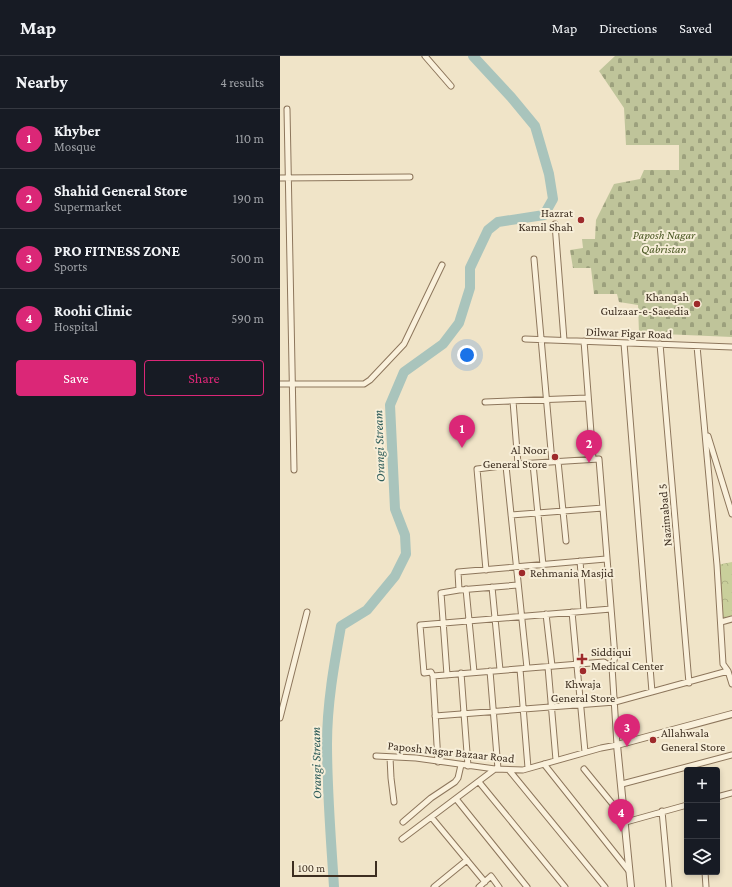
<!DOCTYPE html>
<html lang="en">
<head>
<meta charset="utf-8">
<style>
	body { margin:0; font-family:"Crimson Pro",serif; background:#20242c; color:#f1f3f6 }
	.controls { position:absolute; right:12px; bottom:12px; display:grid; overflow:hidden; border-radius:4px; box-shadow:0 2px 6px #0003 }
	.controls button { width:36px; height:36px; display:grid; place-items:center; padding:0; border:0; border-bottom:1px solid #363941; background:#171b24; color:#f1f3f6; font:20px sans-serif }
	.scale { position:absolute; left:12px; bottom:10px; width:85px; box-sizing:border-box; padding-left:4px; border:2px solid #3d2e20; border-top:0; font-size:11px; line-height:14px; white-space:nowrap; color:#3d2e20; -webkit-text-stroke:3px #f7eed8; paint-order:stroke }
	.you { position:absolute; left:187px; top:299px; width:14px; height:14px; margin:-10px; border:3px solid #fff; border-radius:50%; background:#1a73e8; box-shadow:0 0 0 6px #1a73e833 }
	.badge { display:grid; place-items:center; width:26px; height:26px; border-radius:50%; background:#db2777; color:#fff; font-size:13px; font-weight:700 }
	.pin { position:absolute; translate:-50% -33px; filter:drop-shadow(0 1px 2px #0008) }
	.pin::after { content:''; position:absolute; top:21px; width:14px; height:12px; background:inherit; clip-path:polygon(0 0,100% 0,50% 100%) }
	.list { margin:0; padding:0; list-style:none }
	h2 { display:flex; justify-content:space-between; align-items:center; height:52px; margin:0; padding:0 16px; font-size:17px }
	h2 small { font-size:13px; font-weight:400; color:#9ea1a6 }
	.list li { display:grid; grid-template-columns:26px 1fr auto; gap:12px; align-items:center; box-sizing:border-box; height:60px; padding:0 16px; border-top:1px solid #363941 }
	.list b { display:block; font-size:15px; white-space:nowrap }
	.list p { margin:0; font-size:13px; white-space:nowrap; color:#9ea1a6 }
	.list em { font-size:13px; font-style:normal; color:#9ea1a6 }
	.actions { display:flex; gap:8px; padding:12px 16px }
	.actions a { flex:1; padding:9px 0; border:1px solid #db2777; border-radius:4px; text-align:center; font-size:14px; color:#db2777 }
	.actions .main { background:#db2777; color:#fff }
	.icon { flex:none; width:22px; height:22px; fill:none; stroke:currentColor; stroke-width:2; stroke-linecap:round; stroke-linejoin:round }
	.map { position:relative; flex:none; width:452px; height:831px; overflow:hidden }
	header { display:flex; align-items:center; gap:24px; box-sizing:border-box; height:56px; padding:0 20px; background:#171b24; border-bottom:1px solid #363941 }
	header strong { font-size:19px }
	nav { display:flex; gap:22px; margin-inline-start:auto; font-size:14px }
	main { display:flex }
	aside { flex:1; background:#171b24 }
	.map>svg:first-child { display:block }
	.forest { fill:url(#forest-crowns) }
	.cemetery { fill:url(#cemetery-stones) }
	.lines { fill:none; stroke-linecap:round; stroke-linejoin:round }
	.river { stroke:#a9c4bc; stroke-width:10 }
	.minor-casing { stroke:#8d765c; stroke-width:7 }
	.tertiary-casing { stroke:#8d765c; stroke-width:8 }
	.minor { stroke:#faf1dc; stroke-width:5 }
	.tertiary { stroke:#faf1dc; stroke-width:6 }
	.poi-dot { fill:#9e2a2b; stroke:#f7eed8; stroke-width:1.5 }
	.labels { text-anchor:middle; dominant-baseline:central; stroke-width:4; stroke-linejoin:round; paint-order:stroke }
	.poi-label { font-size:12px; fill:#3d2e20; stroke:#f7eed8; text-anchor:end }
	.park-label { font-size:12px; font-style:italic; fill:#4d5a26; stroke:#f7eed8 }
	.street-label { font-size:12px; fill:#3d2e20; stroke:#f7eed8 }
	.water-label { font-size:13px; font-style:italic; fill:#2f5d5a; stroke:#f7eed8 }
</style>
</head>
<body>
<header>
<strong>Map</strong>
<nav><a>Map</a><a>Directions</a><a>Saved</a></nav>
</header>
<main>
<aside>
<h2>Nearby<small>4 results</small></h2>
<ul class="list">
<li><span class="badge">1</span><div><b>Khyber</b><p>Mosque</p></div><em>110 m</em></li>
<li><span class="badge">2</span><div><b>Shahid General Store</b><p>Supermarket</p></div><em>190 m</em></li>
<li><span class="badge">3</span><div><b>PRO FITNESS ZONE</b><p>Sports</p></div><em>500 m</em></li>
<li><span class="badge">4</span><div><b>Roohi Clinic</b><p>Hospital</p></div><em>590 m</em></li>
</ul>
<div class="actions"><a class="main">Save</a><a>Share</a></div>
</aside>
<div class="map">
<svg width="452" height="831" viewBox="0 0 452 831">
	<defs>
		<pattern id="forest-crowns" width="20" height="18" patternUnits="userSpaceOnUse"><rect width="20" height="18" fill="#c9cf9b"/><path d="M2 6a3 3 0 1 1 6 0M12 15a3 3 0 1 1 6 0" fill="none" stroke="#aeb285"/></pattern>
		<pattern id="cemetery-stones" width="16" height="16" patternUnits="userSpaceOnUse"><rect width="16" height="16" fill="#bfc49a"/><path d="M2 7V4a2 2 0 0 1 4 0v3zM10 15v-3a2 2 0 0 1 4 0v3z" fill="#9ca07d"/></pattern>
	</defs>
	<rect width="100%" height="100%" fill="#f0e4c8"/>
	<!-- forest -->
	<path class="forest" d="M452,506V563L441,566L437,509Z"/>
	<!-- cemetery -->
	<path class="cemetery" d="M335,0H452V281L359,277L358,249L339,246L337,238H314L311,212H293L290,194L303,192L302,183H315L316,164L334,128L360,123L364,114H399V89H346L344,52L319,15Z"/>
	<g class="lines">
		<!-- river -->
		<path class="river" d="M54,831C51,783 47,736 47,688C47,648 54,609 61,570L87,554L115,520L126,498L125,479L115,453L110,349L124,316L163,288L179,267L190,232V212L208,174L218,166L264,159L273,143L269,118L255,70L231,41L193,0"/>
		<defs>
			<path id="minor" d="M145,0L171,30
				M7,53L14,414
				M0,122L130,121
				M275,168L284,284
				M254,203L272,406
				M245,283L452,291
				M304,285L313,403
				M344,287L372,636
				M380,288L409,627
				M417,290L437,509L443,608L448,615L452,628
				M0,328H84L90,324L124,288L162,209
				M233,345L238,408
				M205,346L307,342
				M428,380L452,458
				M278,405L286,485
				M253,408L263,509
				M226,410L247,612
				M231,459L323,452
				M300,505L304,555
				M206,514L197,413L238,408L319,403L335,601L332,611
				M238,529L179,534L178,516L326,503
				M212,531L220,614
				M186,533L194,616
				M292,556L305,696
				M266,558L272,610
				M441,566L452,563
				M268,611L276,704
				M240,613L248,712
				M210,615L218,713
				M181,617L188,710
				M167,619L161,537L179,534
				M153,620L158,706
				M155,660L335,646L448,615
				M0,662L27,556
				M96,700L136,702L215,713L243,714L321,692L337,689L332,611L324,606L153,620L151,616L144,617L140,569L331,553
				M110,701L111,722L114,746
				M264,708L349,815
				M304,713L344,762
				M229,714L325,831
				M199,726L285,831
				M342,728L452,699
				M437,741L452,737
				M177,744L247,831
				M382,755L389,831
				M152,762L205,826
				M123,766L151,742L175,726L178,722L181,709
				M346,766L407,749
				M122,783L215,713
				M425,816L426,831
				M154,831L187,804
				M199,831L211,820L219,831"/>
			<path id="tertiary" d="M351,831L337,689L452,658"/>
		</defs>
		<!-- minor casing -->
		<use href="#minor" class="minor-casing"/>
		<!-- tertiary casing -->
		<use href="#tertiary" class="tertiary-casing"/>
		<!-- minor -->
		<use href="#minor" class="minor"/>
		<!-- tertiary -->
		<use href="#tertiary" class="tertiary"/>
	</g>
	<!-- markers -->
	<g class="poi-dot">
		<circle cx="301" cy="164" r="4"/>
		<circle cx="417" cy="248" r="4"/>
		<circle cx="275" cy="401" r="4"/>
		<circle cx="242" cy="517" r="4"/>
		<path d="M300 597h4v4h4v4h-4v4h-4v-4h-4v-4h4z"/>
		<circle cx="303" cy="615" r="4"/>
		<circle cx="373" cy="684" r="4"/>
	</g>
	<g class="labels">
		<!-- poi labels -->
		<g class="poi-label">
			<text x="293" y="157">Hazrat<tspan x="293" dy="14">Kamil Shah</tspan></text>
			<text x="409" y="241">Khanqah<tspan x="409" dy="14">Gulzaar-e-Saeedia</tspan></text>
			<text x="267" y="394">Al Noor<tspan x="267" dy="14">General Store</tspan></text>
			<text x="250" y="517" text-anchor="start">Rehmania Masjid</text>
			<text x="311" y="596" text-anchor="start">Siddiqui<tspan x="311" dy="14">Medical Center</tspan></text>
			<text x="303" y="628" text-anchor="middle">Khwaja<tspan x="303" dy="14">General Store</tspan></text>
			<text x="381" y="677" text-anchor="start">Allahwala<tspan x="381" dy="14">General Store</tspan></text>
		</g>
		<!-- park labels -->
		<g class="park-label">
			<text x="384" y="179">Paposh Nagar<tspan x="384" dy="14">Qabristan</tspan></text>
		</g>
		<!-- street labels -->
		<g class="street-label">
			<text transform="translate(349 277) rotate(2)">Dilwar Figar Road</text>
			<text transform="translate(385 459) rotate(-95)">Nazimabad 5</text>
			<text transform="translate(171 696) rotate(6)">Paposh Nagar Bazaar Road</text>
		</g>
		<!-- water labels -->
		<g class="water-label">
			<text transform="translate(99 390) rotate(-92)">Orangi Stream</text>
			<text transform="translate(36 707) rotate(-91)">Orangi Stream</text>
		</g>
	</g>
</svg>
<div class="controls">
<button>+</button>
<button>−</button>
<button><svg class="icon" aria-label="layers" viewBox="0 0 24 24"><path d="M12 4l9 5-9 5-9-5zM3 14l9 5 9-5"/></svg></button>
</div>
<div class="scale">100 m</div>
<div class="you"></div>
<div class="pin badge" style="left:182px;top:392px">1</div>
<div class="pin badge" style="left:309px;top:407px">2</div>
<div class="pin badge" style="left:347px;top:691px">3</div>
<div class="pin badge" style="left:341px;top:776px">4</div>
</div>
</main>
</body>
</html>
